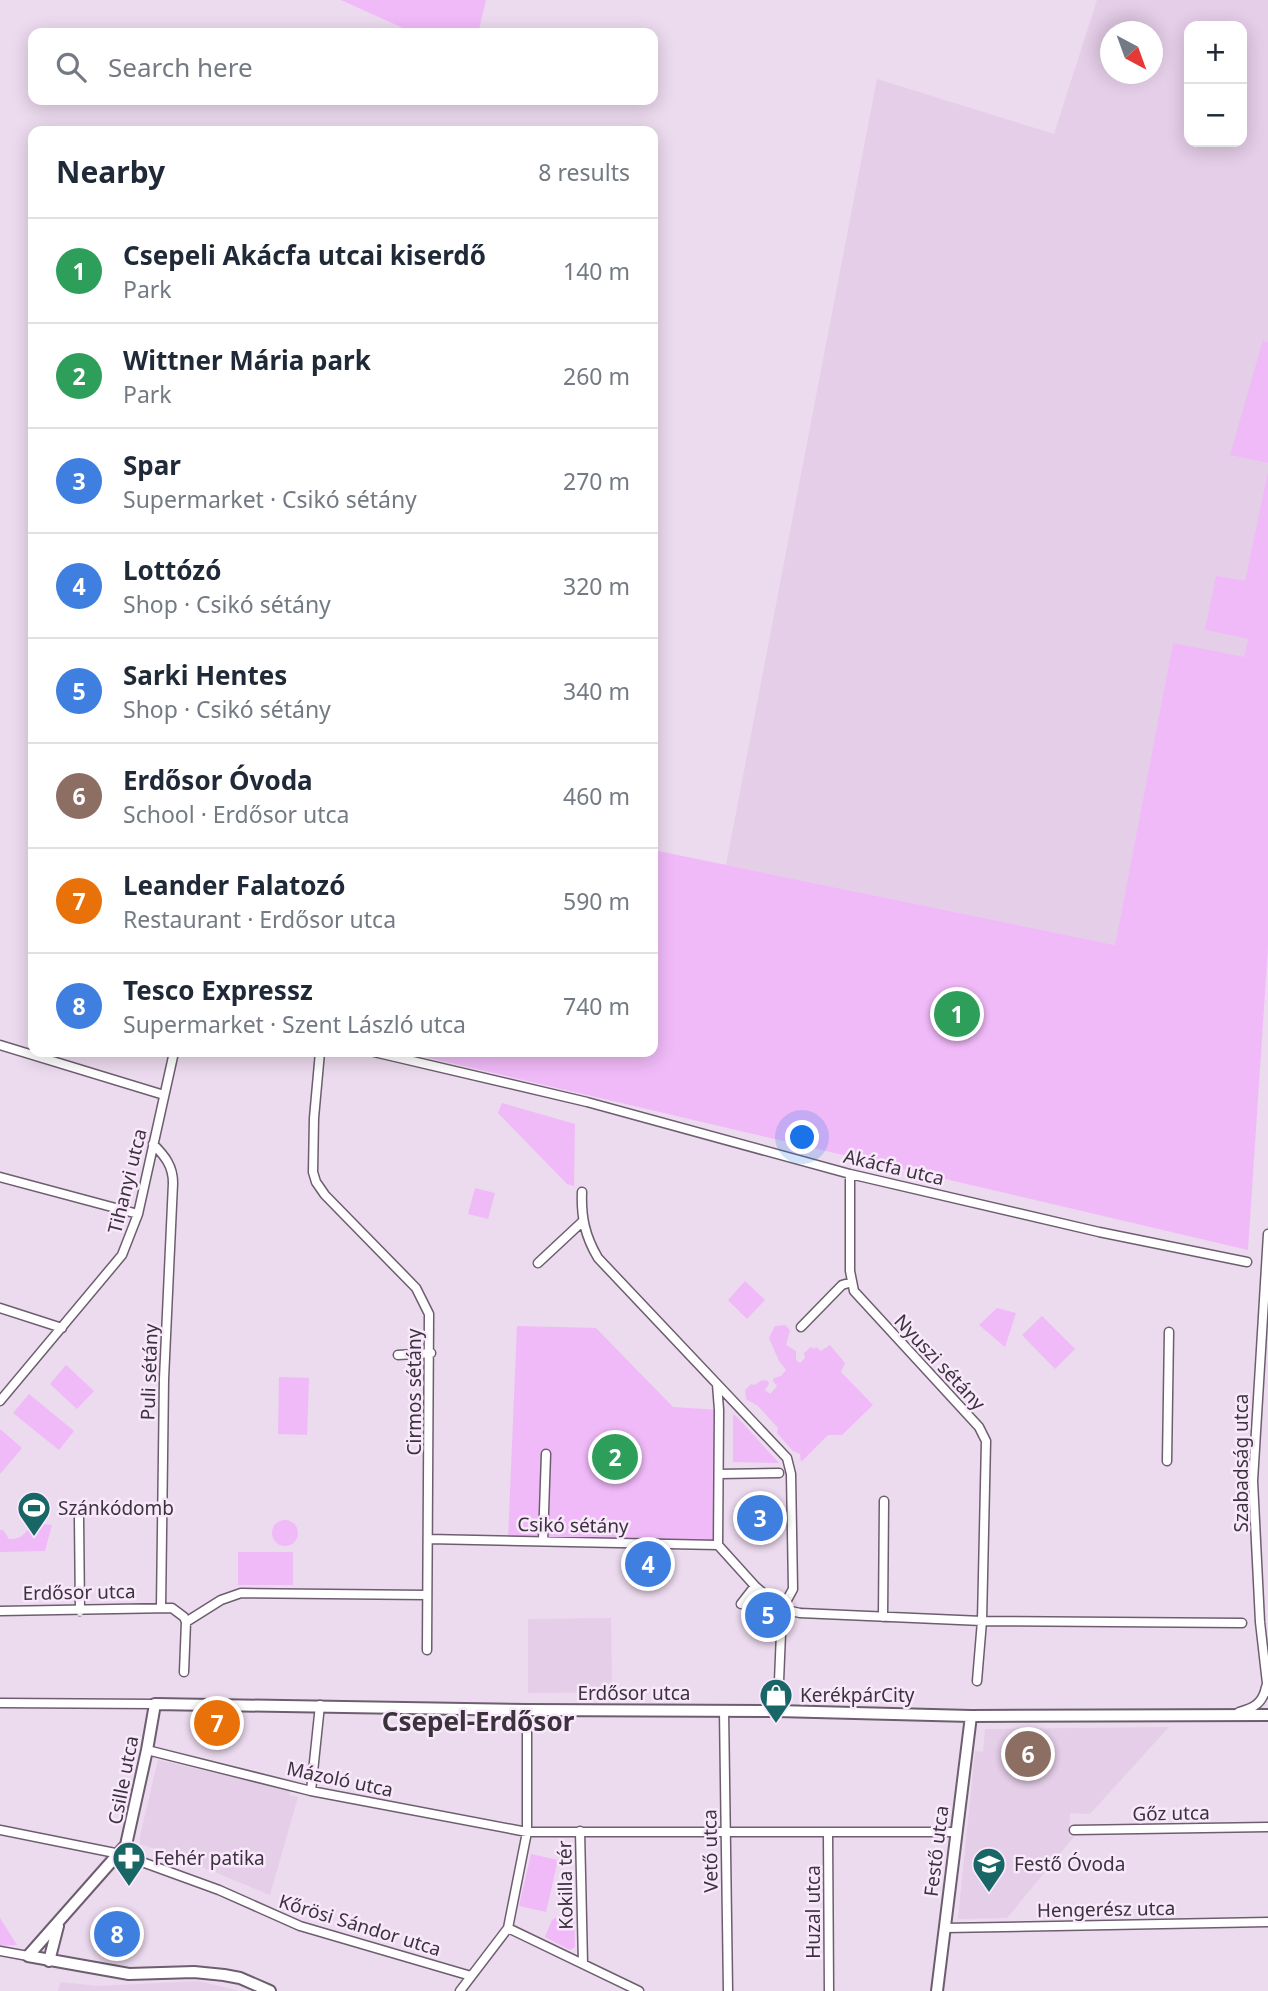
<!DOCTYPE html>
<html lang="en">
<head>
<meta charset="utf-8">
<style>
	body { margin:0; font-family:"Noto Sans",sans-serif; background:#f6f6f7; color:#1f2937 }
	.controls { position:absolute; right:21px; top:21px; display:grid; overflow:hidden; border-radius:14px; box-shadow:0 4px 18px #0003 }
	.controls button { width:63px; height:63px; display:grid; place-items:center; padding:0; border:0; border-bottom:2px solid #e0e1e3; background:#fff; color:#1f2937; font:35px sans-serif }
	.compass { position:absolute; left:1100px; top:21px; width:63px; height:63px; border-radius:50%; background:#fff; box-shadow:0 4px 18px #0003; rotate:139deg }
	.you { position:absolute; left:803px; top:1138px; width:24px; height:24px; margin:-18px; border:5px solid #fff; border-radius:50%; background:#1a73e8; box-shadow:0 0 0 10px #1a73e833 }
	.badge { display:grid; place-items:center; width:46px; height:46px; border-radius:50%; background:#2563eb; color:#fff; font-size:23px; font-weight:700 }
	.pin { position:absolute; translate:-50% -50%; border:4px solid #fff; box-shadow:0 2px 7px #0006 }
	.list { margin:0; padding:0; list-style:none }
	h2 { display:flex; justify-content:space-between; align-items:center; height:91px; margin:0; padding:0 28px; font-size:30px }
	h2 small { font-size:23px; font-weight:400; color:#747a83 }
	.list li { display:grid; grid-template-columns:46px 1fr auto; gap:21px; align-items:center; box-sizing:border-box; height:105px; padding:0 28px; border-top:2px solid #e0e1e3 }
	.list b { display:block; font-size:26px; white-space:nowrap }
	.list p { margin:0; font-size:23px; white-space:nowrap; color:#747a83 }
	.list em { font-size:23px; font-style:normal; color:#747a83 }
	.icon { flex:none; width:38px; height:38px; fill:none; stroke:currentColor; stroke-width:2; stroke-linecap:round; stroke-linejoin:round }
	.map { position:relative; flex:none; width:1268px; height:1991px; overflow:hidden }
	.search { position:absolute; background:#fff; box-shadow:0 4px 18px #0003; left:28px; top:28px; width:630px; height:77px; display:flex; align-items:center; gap:18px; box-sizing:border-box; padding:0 24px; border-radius:14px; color:#747a83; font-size:26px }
	.panel { position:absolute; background:#fff; box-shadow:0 4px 18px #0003; left:28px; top:126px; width:630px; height:931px; border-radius:14px }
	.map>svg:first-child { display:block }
	.built { fill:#e5cee8; fill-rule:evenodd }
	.green { fill:#f0baf8 }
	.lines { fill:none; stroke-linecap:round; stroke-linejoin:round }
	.minor-casing { stroke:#6d5e6f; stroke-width:11 }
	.tertiary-casing { stroke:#6d5e6f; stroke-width:14 }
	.minor { stroke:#fff; stroke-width:8 }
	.tertiary { stroke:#fff; stroke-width:10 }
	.labels { text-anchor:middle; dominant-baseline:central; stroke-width:5; stroke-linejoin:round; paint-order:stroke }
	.street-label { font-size:19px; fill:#3a333b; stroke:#f9e7fc }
	.poi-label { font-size:19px; fill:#3a333b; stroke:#f9e7fc; text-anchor:start }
	.district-label { font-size:26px; font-weight:bold; fill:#3a333b; stroke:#f9e7fc }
</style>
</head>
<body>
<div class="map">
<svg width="1268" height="1991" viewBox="0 0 1268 1991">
	<rect width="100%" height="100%" fill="#ecdaee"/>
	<!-- built -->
	<path class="built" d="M1097,0H1268V342L1264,340L1231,455L1268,463V471L1245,582L1205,630L1248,639L1244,658L1173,643L1115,945L726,865L877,79L1054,134ZM1189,26H1242V142H1189ZM1110,32H1152V74H1110Z
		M611,1618L612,1692L528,1693V1619Z
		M1169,1727L1090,1814L1070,1813L1069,1836L1074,1837L1007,1918L958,1919L975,1751L983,1752L985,1729Z
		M158,1760L290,1790L289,1795L298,1797L270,1895L171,1854L140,1844V1836Z
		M199,1981L239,1991H58L61,1982L98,1986Z"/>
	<!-- green -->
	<path class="green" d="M341,0H486L478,33H414Z
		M1263,340L1268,342V463L1230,455Z
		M1268,471V947L1248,1250L404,1052H653V850L1115,945L1173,643L1244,657L1248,639L1205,630L1216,576L1245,581Z
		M502,1103L575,1124L574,1186L567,1184L498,1113Z
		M475,1188L495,1193L488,1219L468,1214Z
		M745,1281L765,1300L747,1319L728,1300Z
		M997,1308L1016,1313L1005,1347L979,1325Z
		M1042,1316L1075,1349L1055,1369L1022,1335Z
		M785,1325L790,1330L786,1345L796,1351V1360L800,1363L805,1358L804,1353L811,1347L814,1349L816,1347L821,1351L830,1345L845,1363L841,1372L873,1405L842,1435H828L801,1462L800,1454L793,1451L777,1433L778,1428L758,1406L746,1399L745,1390L751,1384L755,1385L762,1380L768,1381L769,1384L765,1390L770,1394L777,1386L773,1381L774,1378L781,1376L786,1370L779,1361L769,1338L775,1326Z
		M517,1326L596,1328L673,1407L719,1410L718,1545L508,1540Z
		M66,1365L94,1391L77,1409L50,1384Z
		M279,1377L309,1378L307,1435L278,1434Z
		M29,1394L74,1431L59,1450L13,1413Z
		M733,1414L737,1417L779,1463L733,1462Z
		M0,1429L22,1448L0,1474Z
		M272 1533a13 13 0 1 1 26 0a13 13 0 1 1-26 0Z
		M33,1523L52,1525L45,1551L0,1552V1530H3L9,1539C22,1540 26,1532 33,1523Z
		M238,1552H293V1585H238Z
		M531,1854L558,1860L546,1912L519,1906Z
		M563,1913L574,1914L575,1947L570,1950L545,1937L552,1920Z
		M0,1918L17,1945L0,1946Z"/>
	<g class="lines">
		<defs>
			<path id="minor" d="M0,1045L164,1095
				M320,1052L314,1118L313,1172L316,1182L325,1195L416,1288L429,1314L427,1650
				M374,1052L587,1102L850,1174L1099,1232L1247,1262
				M153,1144C165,1156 173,1166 173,1183L164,1379L161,1608
				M850,1174V1271L854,1291L979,1427L986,1441L982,1621L977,1681
				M0,1177L138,1214
				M582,1192C581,1217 585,1236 598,1258L787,1458L791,1474L793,1589L782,1609L779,1681
				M1268,1234L1253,1481L1260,1622L1268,1692
				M538,1263L582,1222
				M0,1308L62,1328
				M801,1327L842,1285L852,1282
				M398,1355L431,1353
				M717,1384L719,1410L718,1545L755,1586L782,1609L800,1613L982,1621L1242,1623
				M0,1401L122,1255L138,1214L174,1052
				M1167,1461L1169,1332
				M719,1474L779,1473
				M79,1518L80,1611
				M428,1539L718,1545
				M543,1541L546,1454
				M741,1604L755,1586
				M0,1611L172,1608L184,1617L186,1622L184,1672
				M883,1617L884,1501
				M186,1622L221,1600L241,1593L427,1595
				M0,1703L155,1704
				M724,1710L728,1991
				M1239,1712C1254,1708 1263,1703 1266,1687
				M147,1750L311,1791L527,1832H956
				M311,1791L320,1705
				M0,1830L120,1854L219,1890L300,1926L471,1976
				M1074,1830L1268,1827
				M580,1831L583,1964
				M828,1833L829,1991
				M508,1928L639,1991
				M944,1928L1268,1922
				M0,1951L28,1956
				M460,1991L508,1928L527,1832V1710"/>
			<path id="tertiary" d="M49,1961L58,1926
				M270,1991L240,1978L224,1975L194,1972L129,1974L28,1956L126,1845L147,1750L155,1704L527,1710L777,1711L971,1716L1268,1715
				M937,1991L971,1716"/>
		</defs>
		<!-- minor casing -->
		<use href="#minor" class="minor-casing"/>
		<!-- tertiary casing -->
		<use href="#tertiary" class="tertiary-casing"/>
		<!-- minor -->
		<use href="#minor" class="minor"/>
		<!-- tertiary -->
		<use href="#tertiary" class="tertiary"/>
	</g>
	<!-- icons -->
	<defs>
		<symbol id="stadium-pin" viewBox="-11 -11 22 30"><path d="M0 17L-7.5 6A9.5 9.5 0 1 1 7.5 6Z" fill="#186665" stroke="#f9e7fc"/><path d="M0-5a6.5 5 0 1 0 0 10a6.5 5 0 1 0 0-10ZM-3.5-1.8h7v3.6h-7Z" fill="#fff"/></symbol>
		<symbol id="shop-pin" viewBox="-11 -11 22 30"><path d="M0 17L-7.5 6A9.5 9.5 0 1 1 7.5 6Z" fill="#186665" stroke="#f9e7fc"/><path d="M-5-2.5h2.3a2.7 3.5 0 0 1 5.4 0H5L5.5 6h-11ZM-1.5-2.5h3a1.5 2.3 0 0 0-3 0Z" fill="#fff"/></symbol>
		<symbol id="pharmacy-pin" viewBox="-11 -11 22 30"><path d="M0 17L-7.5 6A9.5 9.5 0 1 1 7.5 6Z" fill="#186665" stroke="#f9e7fc"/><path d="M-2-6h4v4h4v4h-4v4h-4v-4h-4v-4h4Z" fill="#fff"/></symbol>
		<symbol id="school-pin" viewBox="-11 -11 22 30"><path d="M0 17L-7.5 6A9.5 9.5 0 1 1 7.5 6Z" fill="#186665" stroke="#f9e7fc"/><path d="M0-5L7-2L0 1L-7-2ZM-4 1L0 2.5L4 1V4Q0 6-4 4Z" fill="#fff"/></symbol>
	</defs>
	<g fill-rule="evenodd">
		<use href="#stadium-pin" x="15" y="1489" width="38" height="52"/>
		<use href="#shop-pin" x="757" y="1676" width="38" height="52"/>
		<use href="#pharmacy-pin" x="110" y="1839" width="38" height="52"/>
		<use href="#school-pin" x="970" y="1845" width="38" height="52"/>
	</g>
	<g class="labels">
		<!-- street labels -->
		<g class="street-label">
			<text transform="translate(894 1167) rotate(13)">Akácfa utca</text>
			<text transform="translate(127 1181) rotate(-76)">Tihanyi utca</text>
			<text transform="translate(940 1362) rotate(47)">Nyuszi sétány</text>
			<text transform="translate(149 1372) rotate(-88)">Puli sétány</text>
			<text transform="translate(414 1392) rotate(-90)">Cirmos sétány</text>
			<text transform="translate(1241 1463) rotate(-90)">Szabadság utca</text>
			<text transform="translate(573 1525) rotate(1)">Csikó sétány</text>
			<text transform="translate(79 1592) rotate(-1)">Erdősor utca</text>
			<text x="634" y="1693">Erdősor utca</text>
			<text transform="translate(340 1779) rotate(12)">Mázoló utca</text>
			<text transform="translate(123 1780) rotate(-79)">Csille utca</text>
			<text transform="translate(1171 1813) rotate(-1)">Gőz utca</text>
			<text transform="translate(710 1851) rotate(-91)">Vető utca</text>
			<text transform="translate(936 1851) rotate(-83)">Festő utca</text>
			<text transform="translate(565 1885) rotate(-91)">Kokilla tér</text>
			<text transform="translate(1106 1909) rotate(-1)">Hengerész utca</text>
			<text transform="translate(813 1912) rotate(-90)">Huzal utca</text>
			<text transform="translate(360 1925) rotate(17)">Kőrösi Sándor utca</text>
		</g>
		<!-- poi labels -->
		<g class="poi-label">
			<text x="58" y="1508">Szánkódomb</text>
			<text x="800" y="1695">KerékpárCity</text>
			<text x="154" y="1858">Fehér patika</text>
			<text x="1014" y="1864">Festő Óvoda</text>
		</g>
		<!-- district labels -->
		<g class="district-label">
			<text x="478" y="1721">Csepel-Erdősor</text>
		</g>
	</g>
</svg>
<div class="controls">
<button>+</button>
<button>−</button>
</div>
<svg class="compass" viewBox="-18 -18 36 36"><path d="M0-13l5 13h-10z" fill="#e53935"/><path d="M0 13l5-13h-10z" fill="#747a83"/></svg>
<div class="you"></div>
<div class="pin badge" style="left:957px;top:1014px;background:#2e9e5b">1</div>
<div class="pin badge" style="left:615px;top:1457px;background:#2e9e5b">2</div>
<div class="pin badge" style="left:760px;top:1518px;background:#3f7fe0">3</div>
<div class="pin badge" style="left:648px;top:1564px;background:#3f7fe0">4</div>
<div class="pin badge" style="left:768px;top:1615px;background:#3f7fe0">5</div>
<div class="pin badge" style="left:1028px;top:1754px;background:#8d6e63">6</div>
<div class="pin badge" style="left:217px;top:1723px;background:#e8710a">7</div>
<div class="pin badge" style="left:117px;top:1934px;background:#3f7fe0">8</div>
<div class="search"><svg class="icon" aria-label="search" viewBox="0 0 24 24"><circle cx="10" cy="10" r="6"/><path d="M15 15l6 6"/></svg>Search here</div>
<section class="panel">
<h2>Nearby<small>8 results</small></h2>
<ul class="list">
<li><span class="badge" style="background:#2e9e5b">1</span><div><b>Csepeli Akácfa utcai kiserdő</b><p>Park</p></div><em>140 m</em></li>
<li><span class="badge" style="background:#2e9e5b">2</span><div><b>Wittner Mária park</b><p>Park</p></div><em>260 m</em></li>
<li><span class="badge" style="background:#3f7fe0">3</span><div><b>Spar</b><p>Supermarket · Csikó sétány</p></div><em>270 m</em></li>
<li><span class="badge" style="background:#3f7fe0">4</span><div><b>Lottózó</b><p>Shop · Csikó sétány</p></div><em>320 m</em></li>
<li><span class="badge" style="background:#3f7fe0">5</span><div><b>Sarki Hentes</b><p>Shop · Csikó sétány</p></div><em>340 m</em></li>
<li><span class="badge" style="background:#8d6e63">6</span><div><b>Erdősor Óvoda</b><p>School · Erdősor utca</p></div><em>460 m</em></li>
<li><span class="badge" style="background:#e8710a">7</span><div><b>Leander Falatozó</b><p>Restaurant · Erdősor utca</p></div><em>590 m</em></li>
<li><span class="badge" style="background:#3f7fe0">8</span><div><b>Tesco Expressz</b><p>Supermarket · Szent László utca</p></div><em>740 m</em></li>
</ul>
</section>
</div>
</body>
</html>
